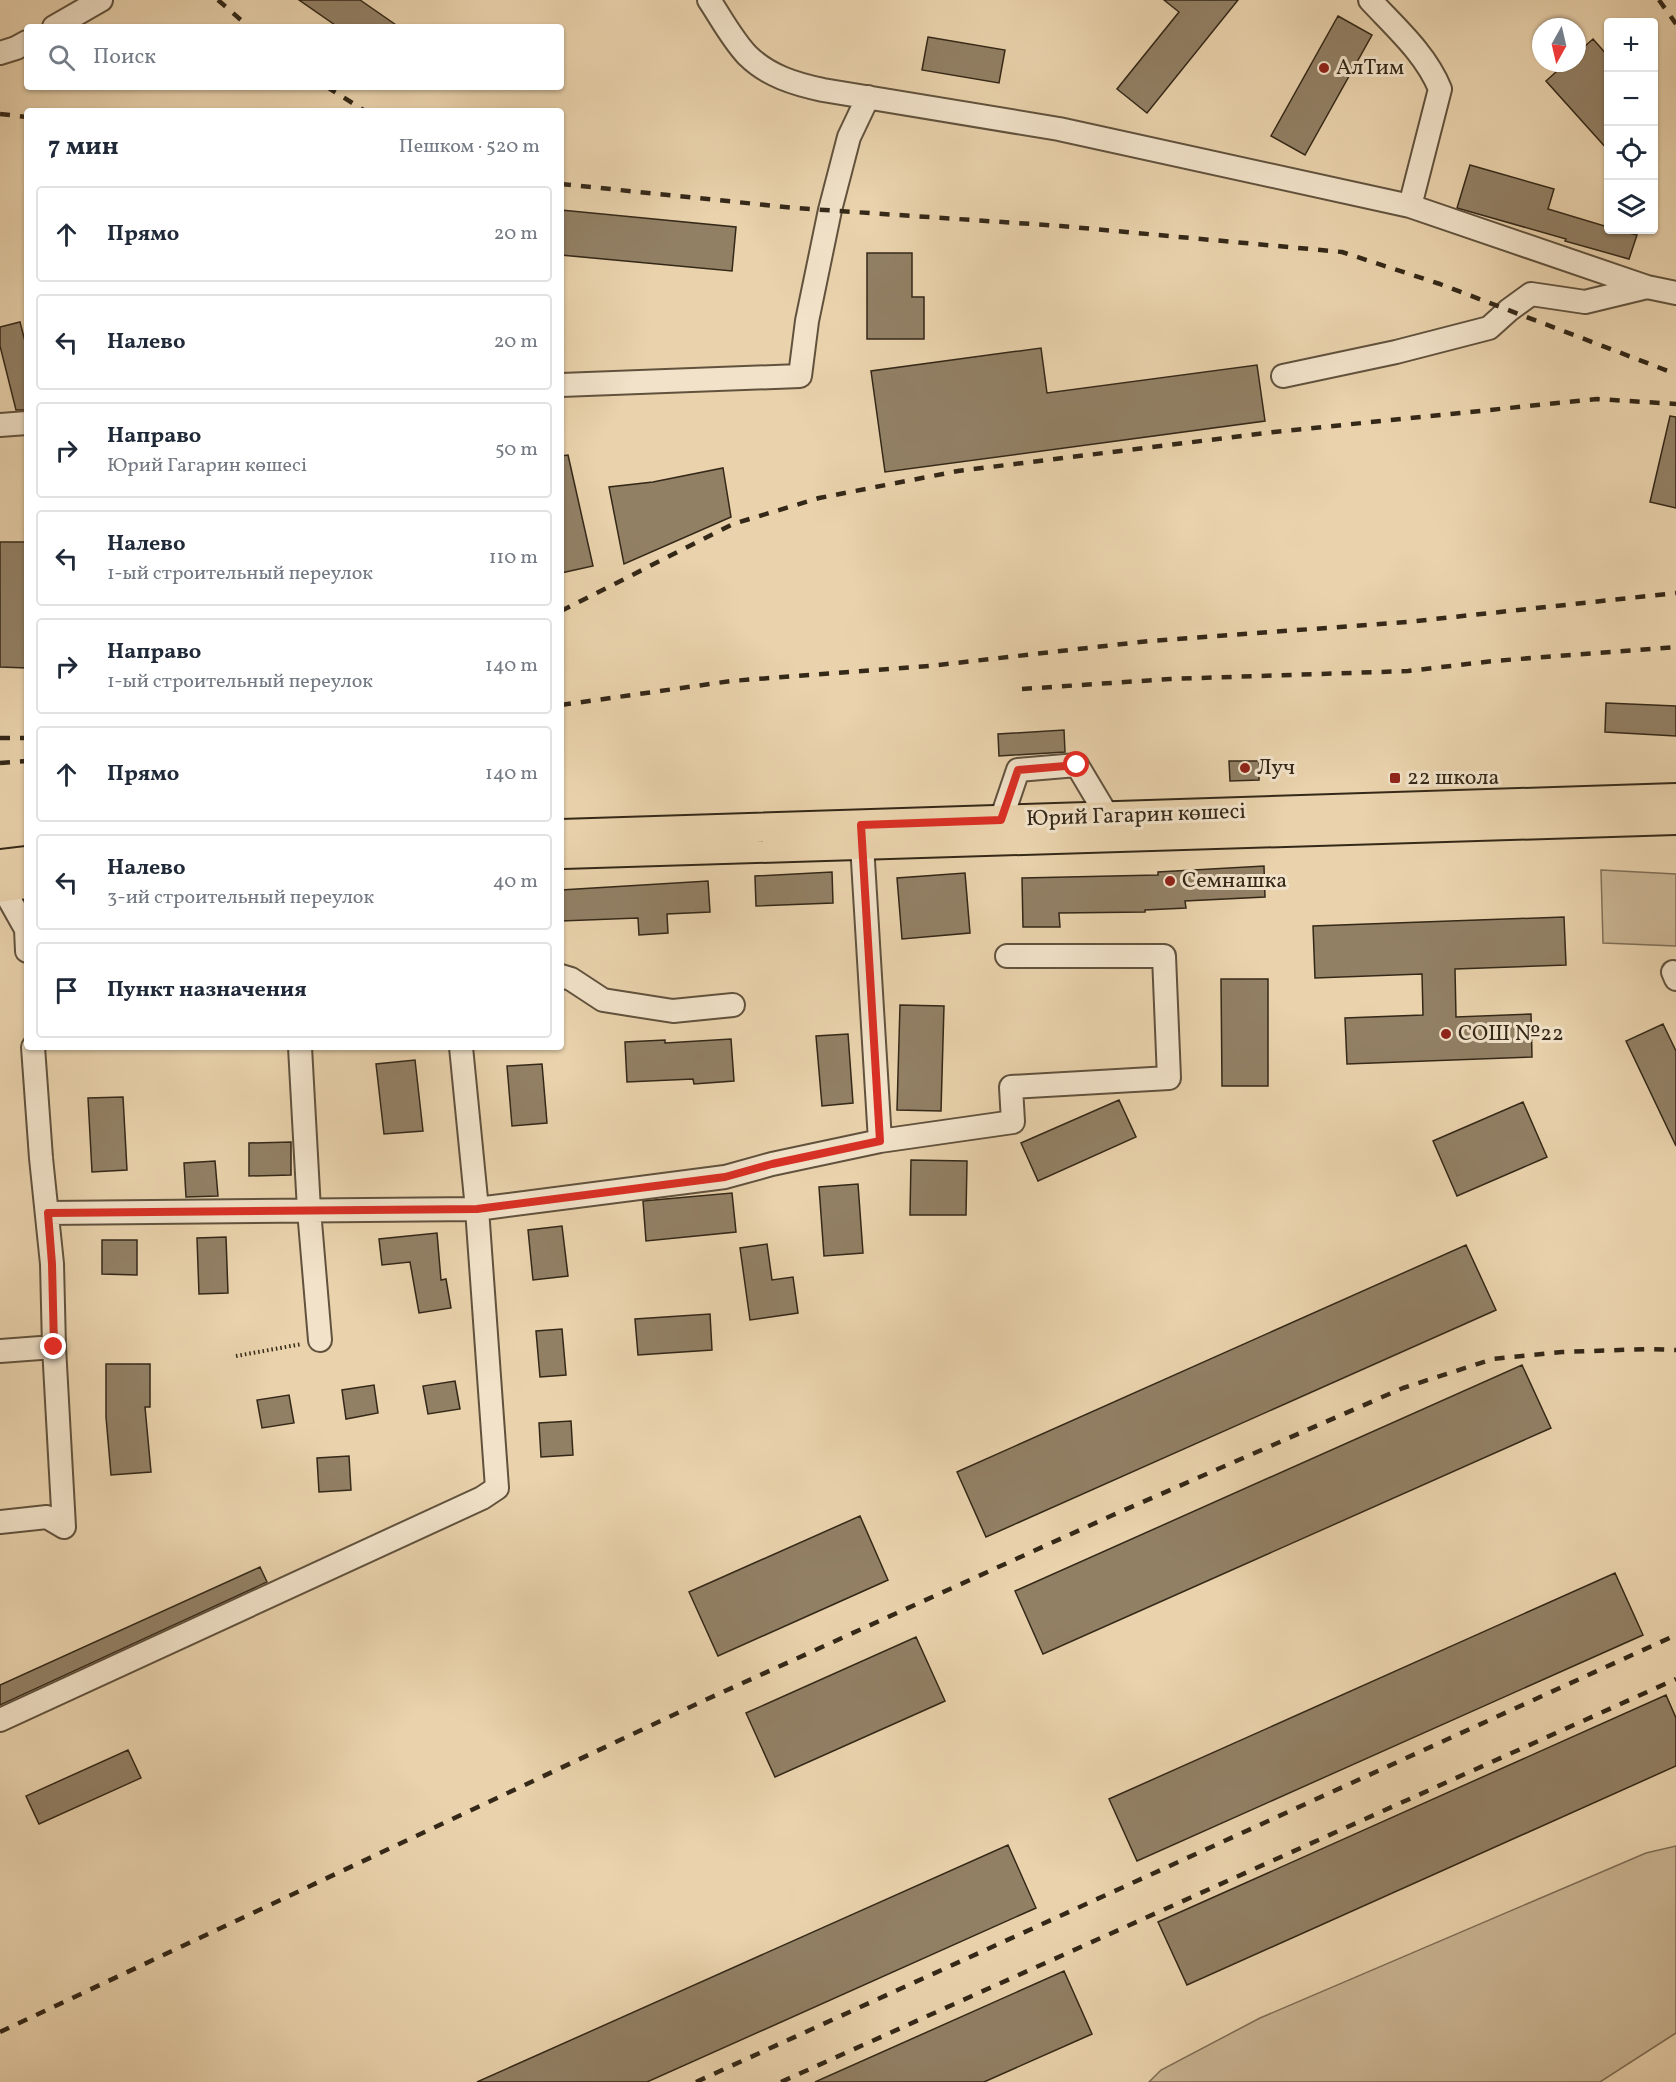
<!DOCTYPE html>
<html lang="ru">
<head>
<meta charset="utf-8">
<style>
	body { margin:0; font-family:Vollkorn,serif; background:#f6f6f7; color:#1f2937 }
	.controls { position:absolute; right:18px; top:18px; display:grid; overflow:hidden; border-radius:6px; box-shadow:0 2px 4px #0004 }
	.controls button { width:54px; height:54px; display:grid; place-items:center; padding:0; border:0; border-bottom:2px solid #e0e1e3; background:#fff; color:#1f2937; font:30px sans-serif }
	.compass { position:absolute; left:1532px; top:18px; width:54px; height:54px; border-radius:50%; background:#fff; box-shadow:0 2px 4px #0004; rotate:188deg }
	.stop { position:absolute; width:18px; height:18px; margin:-14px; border:4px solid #d93025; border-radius:50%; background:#fff }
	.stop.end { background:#d93025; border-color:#fff; box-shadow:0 2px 6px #0008 }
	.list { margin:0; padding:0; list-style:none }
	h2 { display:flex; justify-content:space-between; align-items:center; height:78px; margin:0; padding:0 24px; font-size:26px }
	h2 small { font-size:20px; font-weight:400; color:#747a83 }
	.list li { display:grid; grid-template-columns:39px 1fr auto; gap:18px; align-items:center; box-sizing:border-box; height:96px; margin:0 12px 12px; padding:0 12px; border:2px solid #e0e1e3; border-radius:6px }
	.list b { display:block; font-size:22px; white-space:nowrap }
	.list p { margin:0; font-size:20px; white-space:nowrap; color:#747a83 }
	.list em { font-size:20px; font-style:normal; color:#747a83 }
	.icon { flex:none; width:33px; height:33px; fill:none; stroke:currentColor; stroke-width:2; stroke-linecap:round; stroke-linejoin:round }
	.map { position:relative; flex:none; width:1676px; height:2082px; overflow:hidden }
	.search { position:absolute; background:#fff; box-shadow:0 2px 4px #0004; left:24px; top:24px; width:540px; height:66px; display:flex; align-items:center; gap:15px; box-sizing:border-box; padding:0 21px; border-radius:6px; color:#747a83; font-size:22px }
	.panel { position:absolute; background:#fff; box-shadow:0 2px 4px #0004; left:24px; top:108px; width:540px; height:942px; border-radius:6px }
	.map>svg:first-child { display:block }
	.green { fill:#cab593; stroke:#7f6e56; stroke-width:1.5 }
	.building { fill:#928065; stroke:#342818; stroke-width:1.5 }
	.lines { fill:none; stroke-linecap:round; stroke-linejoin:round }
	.minor-casing { stroke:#61523d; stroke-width:26 }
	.major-casing { stroke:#342818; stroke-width:32 }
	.path { stroke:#342818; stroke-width:4; stroke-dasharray:1.5 3; stroke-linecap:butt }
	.minor { stroke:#f1e2c9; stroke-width:22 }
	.major { stroke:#e9d2ac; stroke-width:28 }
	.rail { stroke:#342818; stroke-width:4.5; stroke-dasharray:10 10; stroke-linecap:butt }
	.route { stroke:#d93025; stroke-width:8 }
	.poi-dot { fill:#8f2418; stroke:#f1e2c9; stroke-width:2 }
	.labels { text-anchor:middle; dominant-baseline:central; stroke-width:6; stroke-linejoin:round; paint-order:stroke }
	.poi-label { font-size:22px; fill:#342818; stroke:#f1e2c9; text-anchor:start }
	.street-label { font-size:22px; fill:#342818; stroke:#f1e2c9 }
</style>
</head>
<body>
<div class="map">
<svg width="1676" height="2082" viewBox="0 0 1676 2082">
	<rect width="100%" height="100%" fill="#e9d2ac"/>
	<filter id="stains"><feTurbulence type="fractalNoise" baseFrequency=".00333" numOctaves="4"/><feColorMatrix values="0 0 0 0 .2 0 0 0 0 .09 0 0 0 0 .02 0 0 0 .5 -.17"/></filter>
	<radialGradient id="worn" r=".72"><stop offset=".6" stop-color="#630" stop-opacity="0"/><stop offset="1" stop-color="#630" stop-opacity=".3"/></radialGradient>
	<!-- green -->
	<path class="green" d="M1601,870L1676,874V946L1603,943Z
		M1676,1846V2033L1600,2082H1149L1161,2070L1260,2018L1646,1853Z"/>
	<!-- building -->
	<path class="building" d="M299,0H360L399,27H338Z
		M1164,0H1238L1147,113L1117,89L1179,12Z
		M1338,16L1372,35L1305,155L1271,136Z
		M928,37L1005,50L999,83L922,70Z
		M1593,39L1608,56V150L1546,81L1566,63H1577V53Z
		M1470,165L1554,189L1548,209L1608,227V230H1618L1637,235L1629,259L1565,241L1566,239L1457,208Z
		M561,210L736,227L732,271L561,255Z
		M867,253H912V297H924V339H867Z
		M20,322L27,349V410H16L0,346V327Z
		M1041,348L1047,393L1257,365L1265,421L885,472L871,371Z
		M1670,416L1676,417V508L1650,502Z
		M568,455L593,566L561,573V456Z
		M723,468L731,517L624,564L609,487L653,482Z
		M0,542H27V668L0,667Z
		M1606,703L1676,706V736L1605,732Z
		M1064,730L1065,752L999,756L998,734Z
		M1229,761H1259V780L1230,781Z
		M1264,866L1265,897L1185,901L1186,908L1145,910V912L1059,913L1060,927H1023L1022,878L1158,875V872Z
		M832,872L833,903L756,906L755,876Z
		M965,873L970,933L902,939L897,878Z
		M708,881L710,912L667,914L668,933L639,935L638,918L561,921V890Z
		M1564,917L1566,965L1455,969L1456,1017L1531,1014L1532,1057L1347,1064L1345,1018L1423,1015L1422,974L1315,978L1313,926Z
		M1221,979H1268V1086H1222Z
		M900,1005L944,1006L941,1111L897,1110Z
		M1663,1024L1676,1051V1146L1626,1041Z
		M848,1034L853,1103L822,1106L816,1036Z
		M731,1039L734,1081L694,1084L693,1079L627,1082L625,1042L665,1040V1043Z
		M415,1060L423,1131L384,1134L376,1064Z
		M542,1064L547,1123L512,1126L507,1066Z
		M123,1097L127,1170L92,1172L88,1098Z
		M1119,1100L1136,1137L1038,1181L1021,1143Z
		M1523,1102L1547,1157L1457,1196L1433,1141Z
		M291,1142V1175L249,1176V1143Z
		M911,1160L967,1161L966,1215H910Z
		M215,1161L218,1196L186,1197L184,1163Z
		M858,1184L863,1253L824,1256L819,1187Z
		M732,1193L736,1232L646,1241L643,1201Z
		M562,1226L568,1276L533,1280L528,1230Z
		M437,1233L441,1280L446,1279L451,1308L419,1313L410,1262L382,1265L379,1239Z
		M226,1237L228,1293L199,1294L197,1238Z
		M102,1240H137V1275L102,1274Z
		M767,1244L772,1280L793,1277L798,1313L750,1320L740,1248Z
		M1466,1245L1496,1310L986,1537L957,1472Z
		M710,1314L712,1350L638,1355L635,1319Z
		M562,1329L566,1375L540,1377L536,1331Z
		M106,1364H150V1407H145L151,1472L111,1475L106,1417Z
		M1522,1365L1551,1428L1043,1654L1015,1591Z
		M455,1381L460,1409L428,1414L423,1386Z
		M374,1385L378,1413L346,1419L342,1390Z
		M289,1395L294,1423L262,1428L257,1400Z
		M571,1421L573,1455L541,1457L539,1423Z
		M349,1456L351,1490L319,1492L317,1458Z
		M860,1516L888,1580L718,1656L689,1592Z
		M260,1567L267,1582L0,1705V1685Z
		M1615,1573L1643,1635L1137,1861L1109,1799Z
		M916,1637L945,1701L775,1777L746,1713Z
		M1666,1695L1676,1718V1766L1187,1985L1158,1922Z
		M128,1750L141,1778L39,1824L26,1796Z
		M1008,1845L1036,1908L647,2082H477Z
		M1064,1971L1092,2034L984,2082H815Z"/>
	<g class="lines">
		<defs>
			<path id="minor" d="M709,0C721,18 732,39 747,55C768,76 795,84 823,90L1059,129L1410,206L1647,287L1676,293
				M1370,0C1395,27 1426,54 1440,89L1410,206
				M54,27L101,0
				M0,53L16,48L27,42
				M1283,376L1396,352L1489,328L1509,310L1531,294L1585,302L1647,287
				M561,385L800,376L807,321L830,210L849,137L868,97
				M0,425L27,423
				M1001,820L1018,770L1077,765L1108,817
				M861,828L880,1141
				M0,883L26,929L27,951
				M1673,972L1676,979
				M561,976L571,979L603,1000L673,1011L733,1005
				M33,1047L41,1158L52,1264L54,1347L64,1527
				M300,1047L309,1210L320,1340
				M48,1213L477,1209L725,1177L772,1164L880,1141L1013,1122L1011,1087L1169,1078L1164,956H1007
				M0,1351L54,1347
				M0,1522L47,1517L64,1527
				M0,1720L482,1498L497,1488L477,1209L461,1047"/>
			<path id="major" d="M561,834L1676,798
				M563,854L1676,820
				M0,864L27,861
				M0,888L27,884"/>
		</defs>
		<!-- minor casing -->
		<use href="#minor" class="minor-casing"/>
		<!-- major casing -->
		<use href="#major" class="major-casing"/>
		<!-- path -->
		<path class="path" d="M236,1356L302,1344"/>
		<!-- minor -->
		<use href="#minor" class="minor"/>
		<!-- major -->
		<use href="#major" class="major"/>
		<!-- rail -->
		<path class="rail" d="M218,0L249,27
			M1659,0L1676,24
			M327,87L365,111
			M0,114L27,117
			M561,184L795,208L1061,226L1342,252L1440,284L1676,374
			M561,611L733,524L819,498L958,471L1274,432L1597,399L1676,404
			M1022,689L1170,679L1408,671L1493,661L1676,647
			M561,705L731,681L929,666L1149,641L1407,622L1676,593
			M0,738H27
			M0,763L27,761
			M0,2032L703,1701L1113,1515L1403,1388L1493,1359L1562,1352L1649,1349L1676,1350
			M696,2082L1676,1635
			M781,2082L1676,1679"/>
	</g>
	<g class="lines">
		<!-- route -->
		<path class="route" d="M54,1347L52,1264L48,1213L477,1209L725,1177L772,1164L880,1141L861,825L1001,820L1018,770L1077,765"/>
	</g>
	<!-- markers -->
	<g class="poi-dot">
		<circle cx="1324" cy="68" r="6"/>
		<circle cx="1245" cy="768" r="6"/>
		<rect x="1389" y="772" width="12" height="12" rx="3"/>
		<circle cx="1170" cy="881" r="6"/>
		<circle cx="1446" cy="1034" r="6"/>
	</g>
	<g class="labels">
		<!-- poi labels -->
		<g class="poi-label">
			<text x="1336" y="68">АлТим</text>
			<text x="1257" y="768">Луч</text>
			<text x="1407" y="778">22 школа</text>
			<text x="1182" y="881">Семнашка</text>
			<text x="1458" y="1034">СОШ №22</text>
		</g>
		<!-- street labels -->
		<g class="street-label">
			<text transform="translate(1136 816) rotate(-2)">Юрий Гагарин көшесі</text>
		</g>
	</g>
	<rect width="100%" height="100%" filter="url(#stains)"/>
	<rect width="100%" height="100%" fill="url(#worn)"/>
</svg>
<div class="controls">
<button>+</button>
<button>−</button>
<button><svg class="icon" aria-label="locate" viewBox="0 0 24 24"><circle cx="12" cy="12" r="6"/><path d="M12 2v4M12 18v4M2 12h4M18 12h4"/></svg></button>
<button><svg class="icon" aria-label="layers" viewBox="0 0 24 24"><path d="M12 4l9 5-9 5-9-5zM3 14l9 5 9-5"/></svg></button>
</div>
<svg class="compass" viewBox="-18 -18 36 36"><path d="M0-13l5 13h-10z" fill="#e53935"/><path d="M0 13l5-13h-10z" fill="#747a83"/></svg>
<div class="stop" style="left:1077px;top:765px"></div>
<div class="stop end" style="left:54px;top:1347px"></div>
<div class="search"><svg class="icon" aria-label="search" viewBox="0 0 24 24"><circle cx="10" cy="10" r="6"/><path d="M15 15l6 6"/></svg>Поиск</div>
<section class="panel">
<h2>7 мин<small>Пешком · 520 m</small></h2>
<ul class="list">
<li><svg class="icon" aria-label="ahead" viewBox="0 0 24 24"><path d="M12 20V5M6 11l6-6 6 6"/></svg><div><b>Прямо</b></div><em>20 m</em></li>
<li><svg class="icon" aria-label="left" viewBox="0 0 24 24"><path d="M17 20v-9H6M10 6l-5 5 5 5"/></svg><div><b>Налево</b></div><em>20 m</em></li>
<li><svg class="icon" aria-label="right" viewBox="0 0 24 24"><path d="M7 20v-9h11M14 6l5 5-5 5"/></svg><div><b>Направо</b><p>Юрий Гагарин көшесі</p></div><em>50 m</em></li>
<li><svg class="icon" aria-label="left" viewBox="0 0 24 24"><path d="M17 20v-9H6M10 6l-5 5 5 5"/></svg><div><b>Налево</b><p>1-ый строительный переулок</p></div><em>110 m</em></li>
<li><svg class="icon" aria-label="right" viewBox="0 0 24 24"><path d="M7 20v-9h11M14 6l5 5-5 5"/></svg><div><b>Направо</b><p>1-ый строительный переулок</p></div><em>140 m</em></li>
<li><svg class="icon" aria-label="ahead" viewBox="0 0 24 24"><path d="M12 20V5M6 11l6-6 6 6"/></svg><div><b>Прямо</b></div><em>140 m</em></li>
<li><svg class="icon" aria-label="left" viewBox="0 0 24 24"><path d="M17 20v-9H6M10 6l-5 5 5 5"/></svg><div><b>Налево</b><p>3-ий строительный переулок</p></div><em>40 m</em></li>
<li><svg class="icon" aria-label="arrive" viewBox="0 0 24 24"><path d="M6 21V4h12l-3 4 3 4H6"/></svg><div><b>Пункт назначения</b></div></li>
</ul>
</section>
</div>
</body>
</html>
